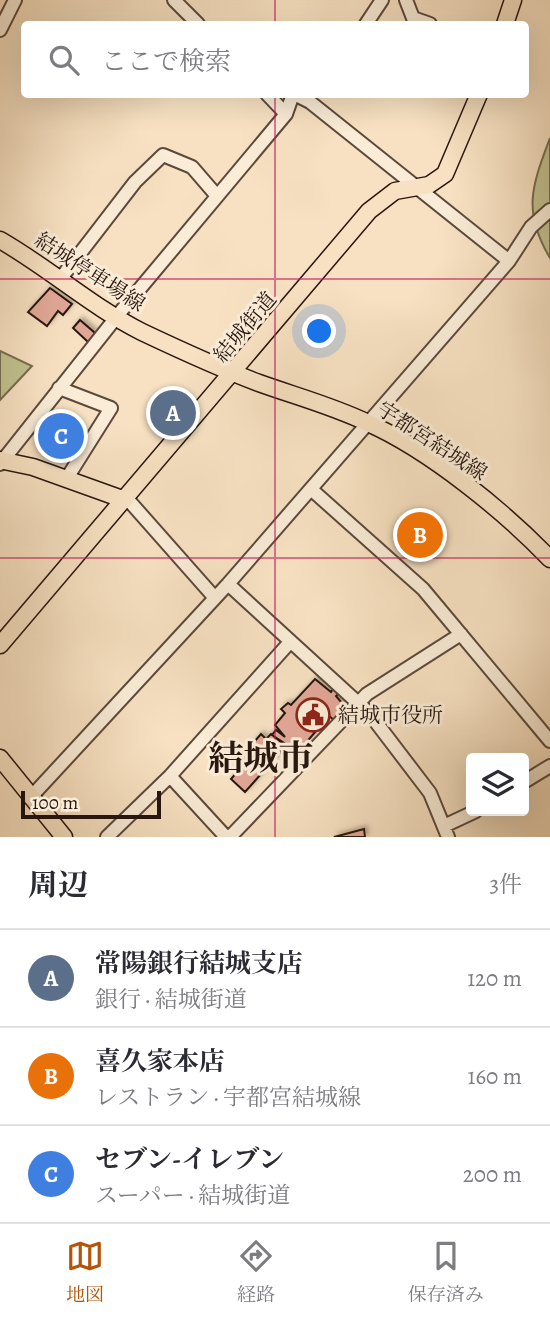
<!DOCTYPE html>
<html lang="ja">
<head>
<meta charset="utf-8">
<style>
	body { margin:0; font-family:Alegreya,"Noto Serif JP",serif; background:#f2f2f3; color:#2b2b33 }
	.controls { position:absolute; right:21px; bottom:21px; display:grid; overflow:hidden; border-radius:7px; box-shadow:0 7px 28px #0002 }
	.controls button { width:63px; height:63px; display:grid; place-items:center; padding:0; border:0; border-bottom:2px solid #e1e1e2; background:#fff; color:#2b2b33; font:35px sans-serif }
	.scale { position:absolute; left:21px; bottom:18px; width:140px; box-sizing:border-box; padding-left:7px; border:4px solid #28160f; border-top:0; font-size:19px; line-height:24px; white-space:nowrap; color:#28160f; -webkit-text-stroke:5px #faecd7; paint-order:stroke }
	.you { position:absolute; left:320px; top:332px; width:24px; height:24px; margin:-18px; border:5px solid #fff; border-radius:50%; background:#1a73e8; box-shadow:0 0 0 10px #1a73e833 }
	.badge { display:grid; place-items:center; width:46px; height:46px; border-radius:50%; background:#b45309; color:#fff; font-size:23px; font-weight:700 }
	.pin { position:absolute; translate:-50% -50%; border:4px solid #fff; box-shadow:0 2px 7px #0006 }
	.list { margin:0; padding:0; list-style:none }
	h2 { display:flex; justify-content:space-between; align-items:center; height:91px; margin:0; padding:0 28px; font-size:30px }
	h2 small { font-size:23px; font-weight:400; color:#7c7c81 }
	.list li { display:grid; grid-template-columns:46px 1fr auto; gap:21px; align-items:center; box-sizing:border-box; height:98px; padding:0 28px; border-top:2px solid #e1e1e2 }
	.list b { display:block; font-size:26px; white-space:nowrap }
	.list p { margin:0; font-size:23px; white-space:nowrap; color:#7c7c81 }
	.list em { font-size:23px; font-style:normal; color:#7c7c81 }
	.icon { flex:none; width:38px; height:38px; fill:none; stroke:currentColor; stroke-width:2; stroke-linecap:round; stroke-linejoin:round }
	.map { position:relative; flex:none; width:550px; height:837px; overflow:hidden }
	.search { position:absolute; background:#fff; box-shadow:0 7px 28px #0002; left:21px; right:21px; top:21px; height:77px; display:flex; align-items:center; gap:18px; box-sizing:border-box; padding:0 24px; border-radius:7px; color:#7c7c81; font-size:26px }
	.sheet { height:385px; background:#fff }
	nav { display:flex; justify-content:space-around; align-items:center; box-sizing:border-box; height:98px; border-top:2px solid #e1e1e2; background:#fff; font-size:19px; color:#7c7c81 }
	nav a { display:grid; justify-items:center; gap:4px }
	nav .on { color:#b45309 }
	.map>svg:first-child { display:block }
	.green { fill:#c1c290; stroke:#746c50; stroke-width:2 }
	.building { fill:#e0a797; stroke:#28160f; stroke-width:2; filter:url(#shadow) }
	.lines { fill:none; stroke-linecap:round; stroke-linejoin:round }
	.minor-casing { stroke:#5c493c; stroke-width:16 }
	.major-casing { stroke:#28160f; stroke-width:19 }
	.minor { stroke:#faecd7; stroke-width:12 }
	.major { stroke:#f7e1c2; stroke-width:16 }
	.grid { fill:none; stroke:#c2185b; stroke-width:2; stroke-opacity:0.55 }
	.labels { text-anchor:middle; dominant-baseline:central; stroke-width:6; stroke-linejoin:round; paint-order:stroke }
	.street-label { font-size:21px; fill:#28160f; stroke:#faecd7 }
	.poi-label { font-size:21px; fill:#28160f; stroke:#faecd7; text-anchor:start }
	.town-label { font-size:35px; font-weight:bold; fill:#28160f; stroke:#faecd7 }
</style>
</head>
<body>
<div class="map">
<svg width="550" height="837" viewBox="0 0 550 837">
	<defs>
		<filter id="shadow"><feDropShadow dx="3" dy="-3" stdDeviation="2" flood-color="#0004"/></filter>
	</defs>
	<rect width="100%" height="100%" fill="#f7e1c2"/>
	<filter id="stains"><feTurbulence type="fractalNoise" baseFrequency=".00286" numOctaves="4"/><feColorMatrix values="0 0 0 0 .2 0 0 0 0 .09 0 0 0 0 .02 0 0 0 .5 -.17"/></filter>
	<radialGradient id="worn" r=".72"><stop offset=".6" stop-color="#630" stop-opacity="0"/><stop offset="1" stop-color="#630" stop-opacity=".3"/></radialGradient>
	<!-- green -->
	<path class="green" d="M550,138V258C522,211 532,186 550,138Z
		M0,351L32,366L0,400Z"/>
	<!-- building -->
	<path class="building" d="M50,288L72,304L63,315L58,311L47,326L28,312Z
		M80,320L95,333L88,342L73,328Z
		M315,679L331,692L333,689L338,694L336,696L347,709L335,721L329,716L298,752L272,735L276,730L285,737L275,725L285,713L281,709L288,703L291,705Z
		M261,734L266,739L271,734L286,746L245,792L231,779L246,762L241,757Z
		M364,829L365,837H334Z"/>
	<g class="lines">
		<defs>
			<path id="minor" d="M174,0L198,24
				M406,0L413,18L430,24
				M366,24L382,0
				M0,30L15,0
				M267,94L286,114
				M294,94L310,102L509,261
				M61,278L135,182L163,155L192,167L217,196
				M59,388L111,408L67,478
				M0,464L122,310L286,114L293,94
				M312,490L423,589L550,741
				M125,500L131,503L215,598
				M228,584L369,713L430,793L448,837
				M170,776L226,837
				M524,782L550,766
				M30,798L228,584L509,261L531,227L550,210
				M444,826L476,811
				M107,837L170,776L290,642
				M230,837L367,694L461,634"/>
			<path id="major" d="M505,24L513,0
				M0,240C49,268 92,307 142,332C180,350 219,368 259,383C295,396 333,406 368,423C429,450 504,511 550,559
				M0,460L33,467L125,500
				M0,645L369,211L395,191L429,185L445,174L479,94
				M0,758L64,837"/>
		</defs>
		<!-- minor casing -->
		<use href="#minor" class="minor-casing"/>
		<!-- major casing -->
		<use href="#major" class="major-casing"/>
		<!-- minor -->
		<use href="#minor" class="minor"/>
		<!-- major -->
		<use href="#major" class="major"/>
	</g>
	<!-- grid -->
	<path class="grid" d="M275,0V24M275,94V837M0,279H550M0,558H550"/>
	<!-- icons -->
	<defs>
		<symbol id="civic-ring" viewBox="-11 -11 22 22"><circle r="9.5" fill="#faecd7" stroke="#8f2418" stroke-width="1.5"/><path d="M-.6-6.5H3V-4.5H.6V-3L4-1V1h2V6H-6V1h2V-1L-.6-3ZM-1.2 2.5V6h2.4V2.5Z" fill="#8f2418"/></symbol>
	</defs>
	<g fill-rule="evenodd">
		<use href="#civic-ring" x="294" y="696" width="38" height="38"/>
	</g>
	<g class="labels">
		<!-- street labels -->
		<g class="street-label">
			<text transform="translate(90 272) rotate(33)">結城停車場線</text>
			<text transform="translate(245 327) rotate(-50)">結城街道</text>
			<text transform="translate(432 441) rotate(33)">宇都宮結城線</text>
		</g>
		<!-- poi labels -->
		<g class="poi-label">
			<text x="338" y="715">結城市役所</text>
		</g>
		<!-- town labels -->
		<g class="town-label">
			<text x="261" y="758">結城市</text>
		</g>
	</g>
	<rect width="100%" height="100%" filter="url(#stains)"/>
	<rect width="100%" height="100%" fill="url(#worn)"/>
</svg>
<div class="controls">
<button><svg class="icon" aria-label="layers" viewBox="0 0 24 24"><path d="M12 4l9 5-9 5-9-5zM3 14l9 5 9-5"/></svg></button>
</div>
<div class="scale">100 m</div>
<div class="you"></div>
<div class="pin badge" style="left:173px;top:413px;background:#5c6f8a">A</div>
<div class="pin badge" style="left:420px;top:535px;background:#e8710a">B</div>
<div class="pin badge" style="left:61px;top:436px;background:#3f7fe0">C</div>
<div class="search"><svg class="icon" aria-label="search" viewBox="0 0 24 24"><circle cx="10" cy="10" r="6"/><path d="M15 15l6 6"/></svg>ここで検索</div>
</div>
<section class="sheet">
<h2>周辺<small>3件</small></h2>
<ul class="list">
<li><span class="badge" style="background:#5c6f8a">A</span><div><b>常陽銀行結城支店</b><p>銀行 · 結城街道</p></div><em>120 m</em></li>
<li><span class="badge" style="background:#e8710a">B</span><div><b>喜久家本店</b><p>レストラン · 宇都宮結城線</p></div><em>160 m</em></li>
<li><span class="badge" style="background:#3f7fe0">C</span><div><b>セブン-イレブン</b><p>スーパー · 結城街道</p></div><em>200 m</em></li>
</ul>
</section>
<nav>
<a class="on"><svg class="icon" aria-label="map" viewBox="0 0 24 24"><path d="M3 6l6-2 6 2 6-2v14l-6 2-6-2-6 2zM9 4v14M15 6v14"/></svg>地図</a>
<a><svg class="icon" aria-label="directions" viewBox="0 0 24 24"><path d="M12 3l9 9-9 9-9-9zM9 14v-3h6M13 9l2 2-2 2"/></svg>経路</a>
<a><svg class="icon" aria-label="saved" viewBox="0 0 24 24"><path d="M7 4h10v16l-5-4-5 4z"/></svg>保存済み</a>
</nav>
</body>
</html>
